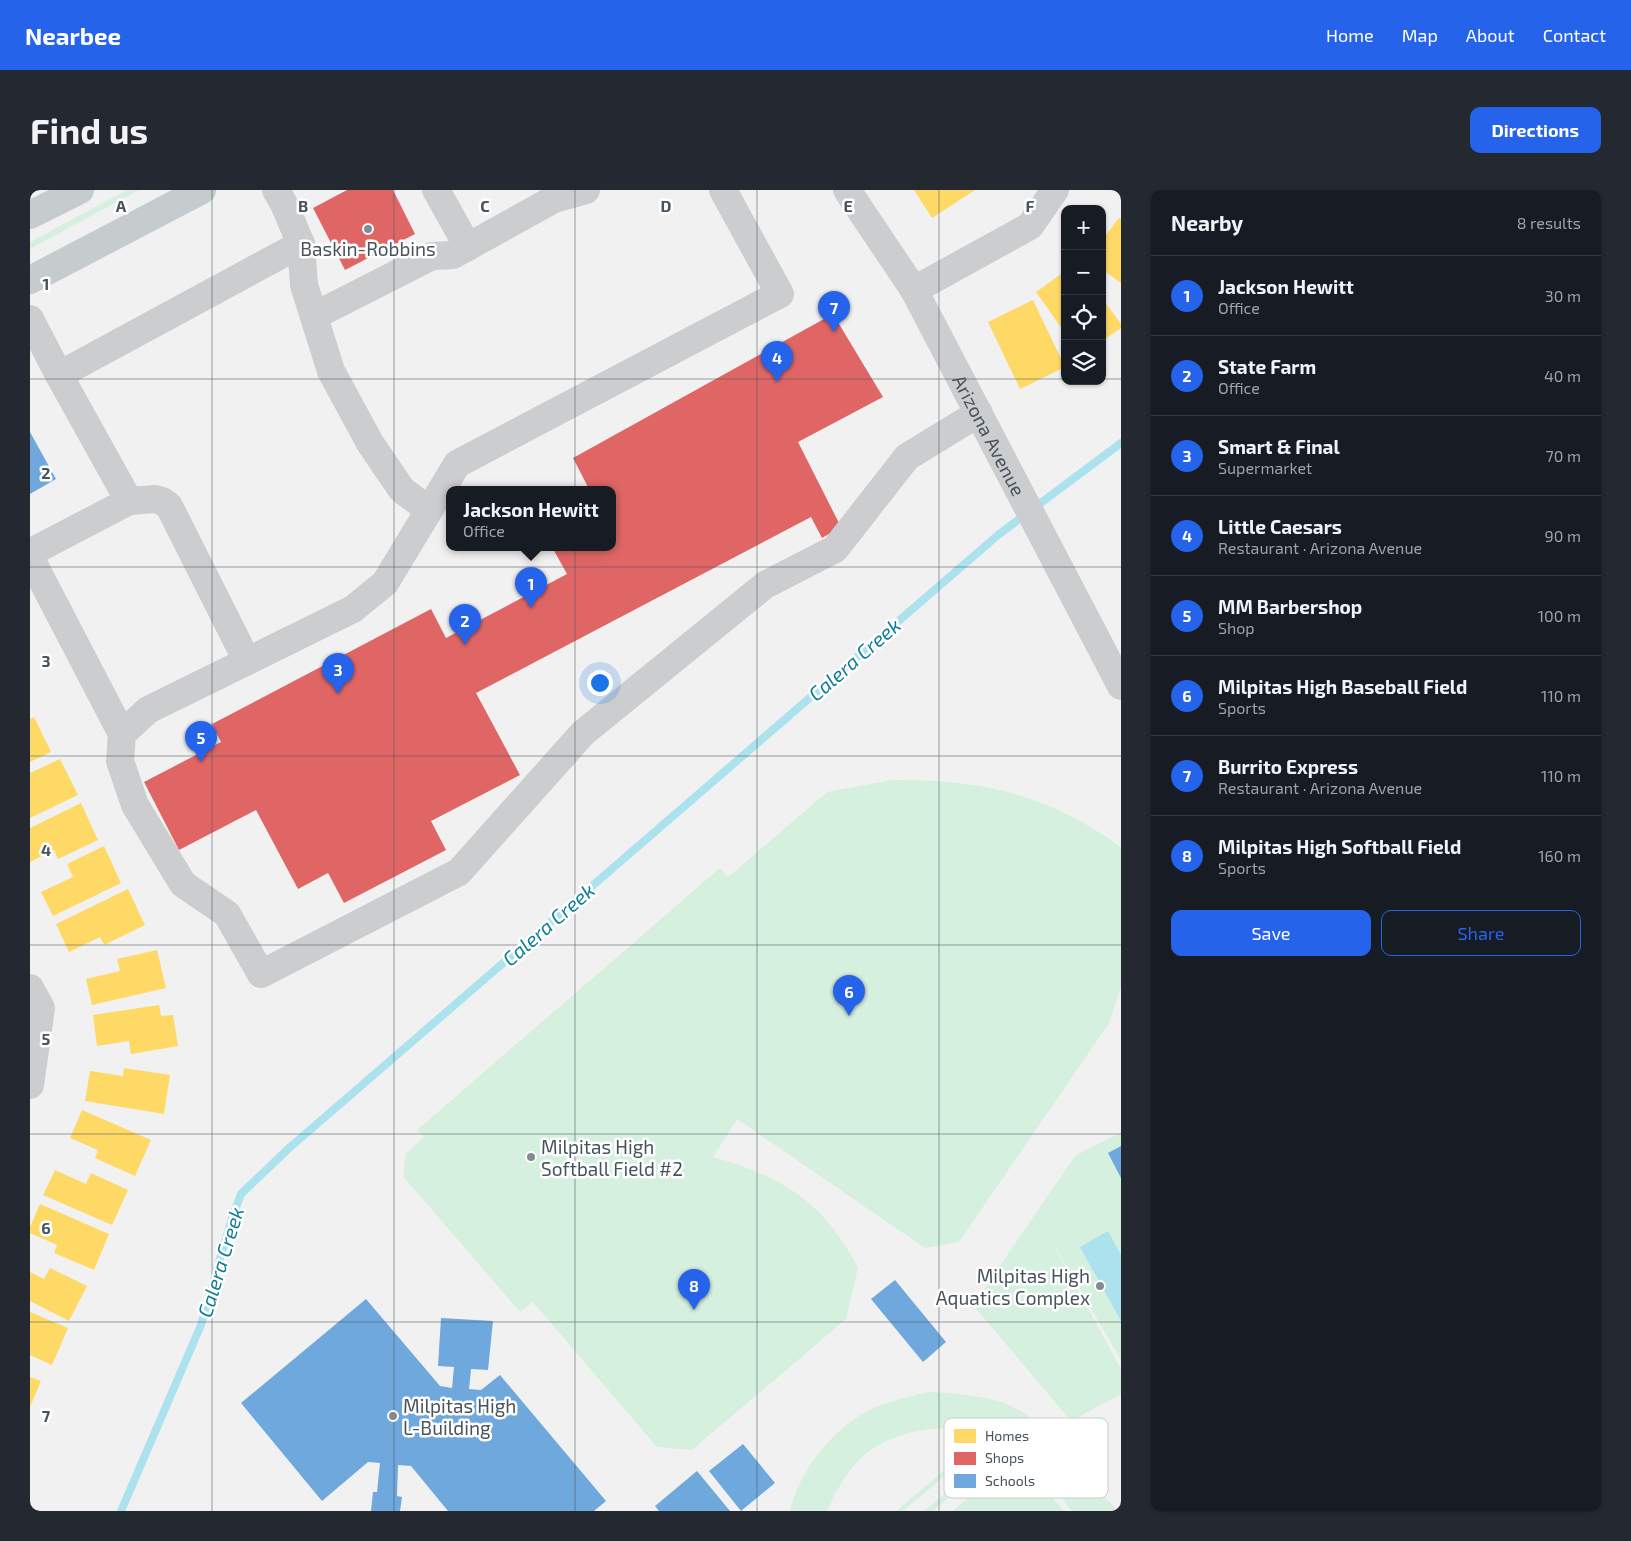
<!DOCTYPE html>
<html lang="en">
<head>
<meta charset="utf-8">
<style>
	body { margin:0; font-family:"Exo 2",sans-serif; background:#242831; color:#f1f3f6 }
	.controls { position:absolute; right:15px; top:15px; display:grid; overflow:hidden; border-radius:10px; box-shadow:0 1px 4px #0004 }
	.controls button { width:45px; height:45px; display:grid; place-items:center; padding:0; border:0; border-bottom:1px solid #363941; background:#171b24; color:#f1f3f6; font:25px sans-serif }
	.you { position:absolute; left:569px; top:492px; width:18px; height:18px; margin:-12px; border:4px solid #fff; border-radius:50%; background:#1a73e8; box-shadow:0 0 0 8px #1a73e833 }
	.badge { display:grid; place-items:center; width:32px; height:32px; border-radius:50%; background:#2563eb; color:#fff; font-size:16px; font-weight:700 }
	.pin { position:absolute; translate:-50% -41px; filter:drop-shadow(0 1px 2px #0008) }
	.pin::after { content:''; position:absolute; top:26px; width:18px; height:15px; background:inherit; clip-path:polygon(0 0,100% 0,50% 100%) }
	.popup { position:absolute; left:416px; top:296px; width:170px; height:65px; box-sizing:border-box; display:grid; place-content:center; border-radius:10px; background:#171b24; filter:drop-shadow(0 1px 4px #0005); font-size:16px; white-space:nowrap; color:#9ea1a6 }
	.popup b { font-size:19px; color:#f1f3f6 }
	.popup::after { content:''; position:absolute; left:50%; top:100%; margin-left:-10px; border:10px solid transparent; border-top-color:#171b24 }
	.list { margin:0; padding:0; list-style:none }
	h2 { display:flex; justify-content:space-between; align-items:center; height:65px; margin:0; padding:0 20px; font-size:21px }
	h2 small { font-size:16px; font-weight:400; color:#9ea1a6 }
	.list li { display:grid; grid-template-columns:32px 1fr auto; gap:15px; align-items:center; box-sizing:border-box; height:80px; padding:0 20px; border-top:1px solid #363941 }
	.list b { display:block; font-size:19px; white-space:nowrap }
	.list p { margin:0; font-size:16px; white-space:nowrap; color:#9ea1a6 }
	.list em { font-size:16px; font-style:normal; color:#9ea1a6 }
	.actions { display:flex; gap:10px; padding:15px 20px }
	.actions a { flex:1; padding:11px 0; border:1px solid #2563eb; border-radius:10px; text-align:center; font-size:18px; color:#2563eb }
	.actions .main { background:#2563eb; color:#fff }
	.icon { flex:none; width:28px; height:28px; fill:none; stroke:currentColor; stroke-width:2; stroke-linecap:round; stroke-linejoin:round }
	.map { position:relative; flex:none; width:1091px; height:1321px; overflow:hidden; border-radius:10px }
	header { display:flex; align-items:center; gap:30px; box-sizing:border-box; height:70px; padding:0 25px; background:#2563eb; color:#fff }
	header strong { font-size:24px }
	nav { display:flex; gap:28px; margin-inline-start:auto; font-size:18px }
	.intro { display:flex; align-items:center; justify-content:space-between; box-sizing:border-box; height:120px; padding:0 30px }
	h1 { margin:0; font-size:35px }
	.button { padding:12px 22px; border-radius:10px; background:#2563eb; color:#fff; font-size:18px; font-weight:700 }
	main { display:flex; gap:30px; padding:0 30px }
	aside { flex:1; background:#171b24; border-radius:10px; box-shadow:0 1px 4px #0004 }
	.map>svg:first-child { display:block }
	.green { fill:#d6f0df }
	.water { fill:#abe2ee }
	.homes { fill:#ffd966 }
	.shops { fill:#e06666 }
	.schools { fill:#6fa8dc }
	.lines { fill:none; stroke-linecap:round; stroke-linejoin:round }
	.stream { stroke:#abe2ee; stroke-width:8 }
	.minor { stroke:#cbcdcf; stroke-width:28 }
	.major { stroke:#c6cbce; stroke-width:28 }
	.grid { fill:none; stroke:#48545d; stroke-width:1; stroke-opacity:0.55 }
	.poi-dot { fill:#838b91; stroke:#fff; stroke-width:2 }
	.labels { text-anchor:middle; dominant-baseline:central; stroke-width:5; stroke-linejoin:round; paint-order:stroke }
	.poi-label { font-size:19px; fill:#48545d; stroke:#fff; text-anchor:start }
	.street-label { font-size:19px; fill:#48545d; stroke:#fff }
	.water-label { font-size:20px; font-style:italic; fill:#0e7d94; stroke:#fff }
	.key { fill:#fff; stroke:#c8ccce; stroke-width:1 }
	.key-label { font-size:14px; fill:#48545d }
	.grid-label { font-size:16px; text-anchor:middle; font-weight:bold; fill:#48545d; stroke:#fff; stroke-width:5; stroke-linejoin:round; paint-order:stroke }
</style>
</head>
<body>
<header>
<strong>Nearbee</strong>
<nav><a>Home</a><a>Map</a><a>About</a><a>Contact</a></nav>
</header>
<div class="intro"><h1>Find us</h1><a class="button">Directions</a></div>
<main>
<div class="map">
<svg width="1091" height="1321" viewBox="0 0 1091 1321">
	<rect width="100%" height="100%" fill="#f1f1f1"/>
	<!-- green -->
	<path class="green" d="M97,0H109L0,59V52Z
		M862,590C952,589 1017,604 1091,657V797L1079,833L929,1052L895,1058L707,929L683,967C752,986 795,1013 828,1078L816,1129L662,1260L627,1257L503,1112L490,1122L373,986L376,963L394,947L387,940L690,678L698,687L797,602Z
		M1091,942V1170L1020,1048L1091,1179V1204L1041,1231L943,1115L1045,966Z
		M898,1202C924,1203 949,1205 974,1213C1021,1231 1056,1284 1087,1321H1042C1025,1301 1009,1277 988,1262C944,1228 869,1231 829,1270C814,1285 806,1302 797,1321H760C770,1280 799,1243 836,1222C855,1212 877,1207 898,1202Z
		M952,1249L955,1252L873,1321H866Z
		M956,1269L959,1273L903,1321H894Z
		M977,1275L986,1285L996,1276L1034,1321H923Z"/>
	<!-- water -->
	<path class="water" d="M1078,1041L1091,1065V1131L1050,1057Z"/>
	<!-- homes -->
	<path class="homes" d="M884,0H945L902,28Z
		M1089,28L1091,29V93L1072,79V50Z
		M1031,84L1035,90V143L1006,102Z
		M1072,108L1091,134V138L1072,151Z
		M1003,110L1035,177L990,199L958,132Z
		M4,527L21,562L0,572V529Z
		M30,569L48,605L0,628V583Z
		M51,613L68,650L28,669L24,660L0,672V638Z
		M74,656L91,693L23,726L11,702L43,687L37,674Z
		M98,699L115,735L74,755L70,747L39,762L26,734Z
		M127,760L136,798L62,815L56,789L90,781L87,769Z
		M129,815L131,826L143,825L148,856L101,864L99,851L67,856L63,825Z
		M94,878L140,885L134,924L55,911L60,881L93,886Z
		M52,920L121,950L105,986L65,968L68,960L40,948Z
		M25,980L56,994L61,983L98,1000L82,1035L13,1005Z
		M10,1014L79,1044L64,1080L24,1063L27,1055L0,1043V1037Z
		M20,1078L57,1096L39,1131L0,1111V1082L14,1089Z
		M0,1122L38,1138L22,1175L0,1165Z
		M0,1187L11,1191L0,1217Z"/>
	<!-- shops -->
	<path class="shops" d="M317,0H363L385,44L315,80L283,18Z
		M803,124L853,207L768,252L811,337L792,348L781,327L446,503L490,585L401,631L416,660L314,713L298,683L268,699L226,620L149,660L114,592L191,552L182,534L401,419L416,448L537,384L522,357H582V299H559L543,268Z"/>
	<!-- schools -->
	<path class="schools" d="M0,242L26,289L0,304Z
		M1091,956V988L1078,963Z
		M865,1090L916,1152L893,1172L841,1109Z
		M336,1109L410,1196L422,1198L424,1177L408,1176L411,1128L463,1131L458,1180L441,1179L439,1199L451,1200L470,1185L576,1311L564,1321H418L381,1276L368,1275L367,1306L372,1307L370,1321H341L343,1302H347L350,1273L338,1272L292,1311L211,1213Z
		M713,1254L745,1293L711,1321L679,1281Z
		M667,1281L700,1321H629L625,1316Z"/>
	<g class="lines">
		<!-- stream -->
		<path class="stream" d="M91,1321L171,1135L202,1028L211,1004L258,959L968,345L1091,253"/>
		<!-- minor -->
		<g class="minor">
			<path d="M246,0L254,14L271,54L274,95L301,181L340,253L372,300L399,320"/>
			<path d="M406,0L438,57"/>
			<path id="s1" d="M817,0L884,100L1091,496"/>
			<path d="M884,100L1000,36L1025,0"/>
			<path d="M284,126L402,66L423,65L524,9L556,0"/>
			<path d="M0,129L29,185L99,311"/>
			<path d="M29,185L271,54"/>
			<path d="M217,471L139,316L132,311L125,309L99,311L9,358L3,363L2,371L92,544L90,571L105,615L153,694L197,724L231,784L429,682L553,543L735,395L805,359L877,267L949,223"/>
			<path d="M92,544L118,520L323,419L355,393L427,274L750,104L693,0"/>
			<path d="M0,798L11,818L0,895"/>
		</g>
		<!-- major -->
		<path class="major" d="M0,25L50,0
			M0,90L172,0"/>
	</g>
	<!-- grid -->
	<path class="grid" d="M182,0V1321M364,0V1321M545,0V1321M727,0V1321M909,0V1321M0,189H1035M1072,189H1091M0,377H1091M0,566H1091M0,755H1091M0,944H1091M0,1132H1091"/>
	<!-- markers -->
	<g class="poi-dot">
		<circle cx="338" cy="39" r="5"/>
		<circle cx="501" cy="967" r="5"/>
		<circle cx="1070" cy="1096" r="5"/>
		<circle cx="363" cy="1226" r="5"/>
	</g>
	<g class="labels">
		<!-- poi labels -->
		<g class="poi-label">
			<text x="338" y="58" text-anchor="middle">Baskin-Robbins</text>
			<text x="511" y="956">Milpitas High<tspan x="511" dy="22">Softball Field #2</tspan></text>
			<text x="1060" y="1085" text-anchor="end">Milpitas High<tspan x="1060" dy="22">Aquatics Complex</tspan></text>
			<text x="373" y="1215">Milpitas High<tspan x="373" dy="22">L-Building</tspan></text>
		</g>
		<!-- street labels -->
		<g class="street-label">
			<text stroke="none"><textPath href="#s1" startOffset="284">Arizona Avenue</textPath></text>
		</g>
		<!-- water labels -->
		<g class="water-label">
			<text transform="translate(824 469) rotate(-41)">Calera Creek</text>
			<text transform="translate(518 734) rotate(-41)">Calera Creek</text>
			<text transform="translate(190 1072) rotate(-73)">Calera Creek</text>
		</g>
	</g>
	<!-- legend -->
	<rect x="914" y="1228" width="164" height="80" rx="8" class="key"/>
	<rect x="924" y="1239" width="22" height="14" fill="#ffd966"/>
	<rect x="924" y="1262" width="22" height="13" fill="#e06666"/>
	<rect x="924" y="1284" width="22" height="14" fill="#6fa8dc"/>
	<g class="key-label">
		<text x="955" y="1251">Homes</text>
		<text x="955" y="1273">Shops</text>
		<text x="955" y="1296">Schools</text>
	</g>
	<g class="grid-label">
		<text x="91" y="22">A</text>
		<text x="273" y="22">B</text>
		<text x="455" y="22">C</text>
		<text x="636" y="22">D</text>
		<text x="818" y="22">E</text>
		<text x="1000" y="22">F</text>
		<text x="16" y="100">1</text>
		<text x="16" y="289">2</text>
		<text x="16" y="477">3</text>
		<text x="16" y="666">4</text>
		<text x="16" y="855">5</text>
		<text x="16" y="1044">6</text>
		<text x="16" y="1232">7</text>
	</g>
</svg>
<div class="controls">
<button>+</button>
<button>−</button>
<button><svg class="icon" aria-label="locate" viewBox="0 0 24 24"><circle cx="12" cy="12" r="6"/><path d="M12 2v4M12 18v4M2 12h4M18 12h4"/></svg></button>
<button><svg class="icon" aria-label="layers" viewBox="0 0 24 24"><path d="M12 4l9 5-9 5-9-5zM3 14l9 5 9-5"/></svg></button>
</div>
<div class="you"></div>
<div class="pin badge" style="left:501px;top:418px">1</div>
<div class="popup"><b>Jackson Hewitt</b>Office</div>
<div class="pin badge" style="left:435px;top:455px">2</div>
<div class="pin badge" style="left:308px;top:504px">3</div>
<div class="pin badge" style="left:747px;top:192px">4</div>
<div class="pin badge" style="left:171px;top:572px">5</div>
<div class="pin badge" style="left:819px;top:826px">6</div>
<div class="pin badge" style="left:804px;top:142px">7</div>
<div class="pin badge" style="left:664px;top:1120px">8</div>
</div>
<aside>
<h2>Nearby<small>8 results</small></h2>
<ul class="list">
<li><span class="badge">1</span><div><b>Jackson Hewitt</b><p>Office</p></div><em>30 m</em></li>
<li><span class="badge">2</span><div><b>State Farm</b><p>Office</p></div><em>40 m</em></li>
<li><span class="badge">3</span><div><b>Smart &amp; Final</b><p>Supermarket</p></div><em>70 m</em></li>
<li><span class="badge">4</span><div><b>Little Caesars</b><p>Restaurant · Arizona Avenue</p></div><em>90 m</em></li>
<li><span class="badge">5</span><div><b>MM Barbershop</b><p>Shop</p></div><em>100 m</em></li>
<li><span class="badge">6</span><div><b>Milpitas High Baseball Field</b><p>Sports</p></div><em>110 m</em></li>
<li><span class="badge">7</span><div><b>Burrito Express</b><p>Restaurant · Arizona Avenue</p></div><em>110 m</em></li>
<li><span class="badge">8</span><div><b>Milpitas High Softball Field</b><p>Sports</p></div><em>160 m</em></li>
</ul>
<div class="actions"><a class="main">Save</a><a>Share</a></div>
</aside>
</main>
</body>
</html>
